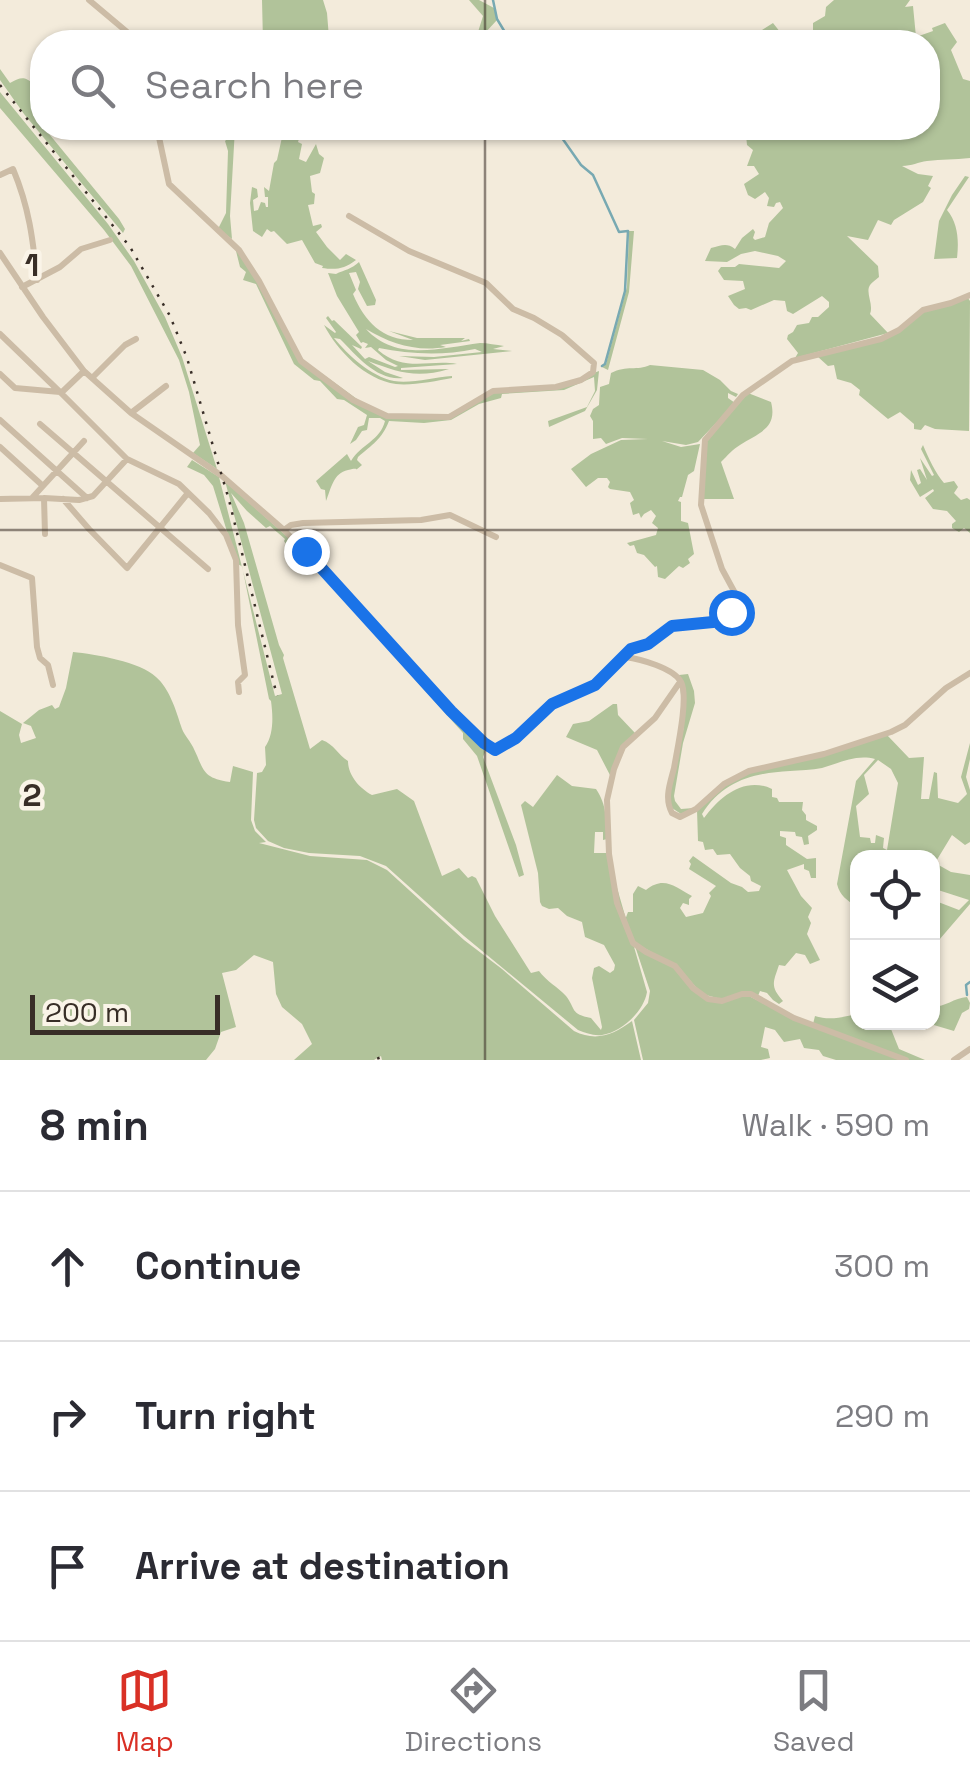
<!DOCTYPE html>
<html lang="en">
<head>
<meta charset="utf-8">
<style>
	body { margin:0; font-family:"Space Grotesk",sans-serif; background:#f2f2f3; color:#2b2b33 }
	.controls { position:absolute; right:30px; bottom:30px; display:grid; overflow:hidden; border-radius:20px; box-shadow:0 2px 8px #0004 }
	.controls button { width:90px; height:90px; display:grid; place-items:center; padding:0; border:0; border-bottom:2px solid #e1e1e2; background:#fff; color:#2b2b33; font:50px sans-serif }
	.scale { position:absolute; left:30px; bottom:25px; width:190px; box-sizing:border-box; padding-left:10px; border:5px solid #382e27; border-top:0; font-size:28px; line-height:35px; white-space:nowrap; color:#382e27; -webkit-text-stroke:8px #faf4e8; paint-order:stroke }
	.stop { position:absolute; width:30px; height:30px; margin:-22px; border:8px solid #1a73e8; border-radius:50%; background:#fff }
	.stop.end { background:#1a73e8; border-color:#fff; box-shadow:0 2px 10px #0008 }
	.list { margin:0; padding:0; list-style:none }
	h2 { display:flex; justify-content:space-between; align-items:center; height:130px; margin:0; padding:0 40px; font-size:42px }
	h2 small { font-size:32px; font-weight:400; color:#7c7c81 }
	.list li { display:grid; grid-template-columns:65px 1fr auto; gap:30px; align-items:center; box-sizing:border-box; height:150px; padding:0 40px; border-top:2px solid #e1e1e2 }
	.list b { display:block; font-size:38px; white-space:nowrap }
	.list em { font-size:32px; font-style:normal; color:#7c7c81 }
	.icon { flex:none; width:55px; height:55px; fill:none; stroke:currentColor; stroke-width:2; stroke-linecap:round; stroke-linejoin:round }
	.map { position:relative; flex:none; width:970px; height:1060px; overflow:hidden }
	.search { position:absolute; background:#fff; box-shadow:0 2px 8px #0004; left:30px; right:30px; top:30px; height:110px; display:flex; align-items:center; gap:25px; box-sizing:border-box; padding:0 35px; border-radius:40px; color:#7c7c81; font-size:38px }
	.sheet { height:580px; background:#fff }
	nav { display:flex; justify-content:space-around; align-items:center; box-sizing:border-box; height:140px; border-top:2px solid #e1e1e2; background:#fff; font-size:28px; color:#7c7c81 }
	nav a { display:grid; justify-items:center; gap:5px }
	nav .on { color:#d93025 }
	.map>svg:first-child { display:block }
	.green { fill:#b1c39a; fill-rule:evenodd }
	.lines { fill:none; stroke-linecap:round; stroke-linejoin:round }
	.stream { stroke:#78a9b2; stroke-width:2.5 }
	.street { stroke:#ccbca6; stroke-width:6 }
	.rail { stroke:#382e27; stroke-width:2.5; stroke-dasharray:2.5 8; stroke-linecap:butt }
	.route { stroke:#1a73e8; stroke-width:12 }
	.grid { fill:none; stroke:#382e27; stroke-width:2.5; stroke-opacity:0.55 }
	.grid-label { font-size:32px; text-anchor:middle; font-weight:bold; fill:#382e27; stroke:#faf4e8; stroke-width:9; stroke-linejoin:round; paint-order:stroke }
</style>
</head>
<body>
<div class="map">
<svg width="970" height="1060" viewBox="0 0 970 1060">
	<rect width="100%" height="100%" fill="#f3ebdb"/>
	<!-- green -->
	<path class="green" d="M262,0H323L327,13L329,38L325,41L322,33L313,32L311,35L300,33L302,42H263Z
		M469,0H479L494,8L497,20L485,33L484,42H466L478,32L483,16Z
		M834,0H910L905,7L913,6L916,37L933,31L932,28L945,23L957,42L951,50L963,79L970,81V158C954,160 942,159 927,161C918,162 912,166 902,166L918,174L933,176L928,186L931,188L923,202L894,220L891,225L878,220L868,240L847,236L878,266L879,277C876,280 872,282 870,285C865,293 874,304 870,314L888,333L795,358L798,353L787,339L788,335L793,332L797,325L809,323L812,317H818L829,307V302L822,296L793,314L787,311L785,301L774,300L751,310L746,308L739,309L734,305L728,296L745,289L743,281L724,280L718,271L721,267H735L739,264L779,268L786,261L778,256L755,251L741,254L727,262L705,261L711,248C721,246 726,242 735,249L742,238L753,229L755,232L753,238L755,240L765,237L769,223L783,208L780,202L776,203L774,207L767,206L769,198L765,192L755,199L748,195L744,184L759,174L754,166H747L753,150L747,145L746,135L749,128H928V42H813V23L825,16L826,7Z
		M773,23L788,42H743Z
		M0,69L10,83C21,77 24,76 34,84L42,81V90L38,92L36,118L119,219L125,229L123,233L24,114L0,80Z
		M0,92L108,224L134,261L165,317L182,357L217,469L193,453L200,445L189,392L179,360L131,266L104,230L0,108Z
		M222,128H235L230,216L232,239L218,229L226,213L228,151L225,141L230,136Z
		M284,128L302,129L298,142L302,144L299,159L306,162L316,144L319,154L324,158L320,173L310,176L312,192L315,194L314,204L308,205L313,226L321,224L322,227L316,232L327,247L340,260L346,254L356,260C344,269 336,270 322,268L323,266L315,263L302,240L287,244L274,231L271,232L267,229L262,237L253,231L250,203L252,187L257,189L258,197L253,200L254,211L258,210L261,202L265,203L266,207H268V197H265L264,187L269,191L274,163L277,160Z
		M965,176L969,177L947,210C958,223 959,241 957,258L934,259L939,221L952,195Z
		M629,231H634L629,292L608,370L602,367L606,364L627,287Z
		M235,247L257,282L295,354L379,415L445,419L493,393L551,389L599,371L597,390L585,411L549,427L548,421L587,407L595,391L594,377L564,390L502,394L501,398L479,404L451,420L424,423L389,421C382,439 372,445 358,457L357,460L362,465C351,474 363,466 348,470C333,473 331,489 326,501L325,490L321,489L316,481L347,454L351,461C361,444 380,441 385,421L380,418H369L367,430L362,431L356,440L350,444L358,427L364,425L367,415L344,400L337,399L320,381L314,380L294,364L256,284L243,280L246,272L240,267Z
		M359,262L376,300L375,305L367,306L358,289L360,282L356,272L349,273L356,290L353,294C365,322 382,340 413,340L389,331L417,338H465L461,341L469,339L470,341L440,345L446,347C416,352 391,344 366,329C396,362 441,348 480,343C488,343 496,345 504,346L493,349L512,351L425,360L399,356L434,357L482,352L475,349C442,356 409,354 379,348L378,350C405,373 429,359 457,364L401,368V370L449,369C416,379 398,372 368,361L385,372L403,378C377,381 357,356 340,339L334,338C348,355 370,376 394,381C411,384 434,377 452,376V378C436,381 411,386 396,384C365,380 337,350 324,325L335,333L336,332L326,318L328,316L332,321L334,320L362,347L361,349L352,345L365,359L369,357L395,367L398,366L386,360L371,347L365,348L368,344L363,342L361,343L356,335L359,332L337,296L328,273L336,274C344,270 352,269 359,262Z
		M968,298L970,301L969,431L935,429L925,425L921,430L914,429V424L900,412L888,419L859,395L860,390L851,383L837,379L834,365L828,366L817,356L882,341L924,311Z
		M650,365L703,370L720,380L731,391L738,394L736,397L728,393V398L735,403L698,442L686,445L662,441L681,447L700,444L694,471L688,475L682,497H680L678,501L681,502V521L688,523L694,554L688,559L690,563L683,568L679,566L665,579L658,577L657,566L655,567L644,555L637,553L634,545L630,546L627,543L656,535L658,528L652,523L656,516L651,510L644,514L641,518L639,513L633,515L630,503L634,500L630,492L610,489L608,487L610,482L607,478H598L586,487L571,469L591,454L621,440L648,439L622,438L606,444L601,438L593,439V421L590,416L593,409L599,405L600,387L609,384L611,373C627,365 637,371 650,365Z
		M748,393L771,402C778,429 758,433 740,445C733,449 727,456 721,462L734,499H703L706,441Z
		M923,445C928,457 936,474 944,483L954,481L958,487L954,493L961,500L967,498L970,500V533L964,528L959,532L952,528V524L956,521L947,511L933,509L925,498L934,491L933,489L920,497L910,480L911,470L918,485L921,483L917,470L920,469L927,480L920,458L932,476L934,475L921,449Z
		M192,460L219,477L275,696L282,694L225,481L301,549L291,552L284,541L285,539L270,526L266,528L247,511L231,493L244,523L279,645L284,655L283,658L310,749L322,740C334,744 338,755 348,761C348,775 359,788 372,795L397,789L414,801L442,876L459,868L468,878L472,876L476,878L495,916L531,973L539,971C546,981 558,987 566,996C576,1009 570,1014 591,1018L601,1030L602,1027L592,978L594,968L599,966L610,973L614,970L615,965L604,945L585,937L582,922L567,916L558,908L549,909L542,906L540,902L538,873L521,805L525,801L533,807L557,775L572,786L596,789C607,805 606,820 607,839L603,840V832H595L594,853H607L647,992C644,1011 622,1032 602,1035C593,1036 586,1033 578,1030L464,936L386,866L360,856L309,853L284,848L268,841L256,828L254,820L257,773L262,772L266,765L265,747C274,734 273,716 271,701L269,699L242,566L237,564L213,486L204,475L187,467Z
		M386,643L450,714L477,738L485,752L483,757L516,845L524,875L519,877L477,756L463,739V733L385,646Z
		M73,652C95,654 141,662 156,677C169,688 176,710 181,726C183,734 189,739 193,747C204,769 201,778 230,782L233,766L253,772L251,820L255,831L266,842L259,843L310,856L367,860L387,870L464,940L502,969L574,1031C596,1042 613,1035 632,1021L641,1060H382L381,1056L374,1060H294L312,1044L302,1024L282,1007L276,994L273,962L254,955L236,970L222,973L236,1027L221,1032L215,1049L206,1060H0V711L22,724L19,735L21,743L36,738L31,726L23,723L39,710L52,705L55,709L59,707L66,688Z
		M688,674L694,691L695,703L683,743L674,796L675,801L681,809L694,808L681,814L672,808L669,799L684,726L679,675Z
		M613,704H617L618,715L635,733L621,747L611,777L597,750L566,737L573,724L589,721Z
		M887,735L909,758L924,757L921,799H929L934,772L937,773L938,798L958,803L967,794L961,777L970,743V759L966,777L970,790V842L965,845L952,835L935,863L951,872L970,875V904L939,940L933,939V900L959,910L969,900L938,890L933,898L932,858H858L857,907C847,900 840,896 837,884L856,781L875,759C856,754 840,763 822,768C812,770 800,770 790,771C753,773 723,781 702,814L704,818C720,796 745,776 772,789V797L777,798L779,802H803L802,810L806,815V820L817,826V830L808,836L809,844L804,845L802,837L796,836L795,832L780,831V836L786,838V845L807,859L816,858V878H811L809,871L804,869V864L787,870L801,896L812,908L808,917L811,923L807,934L820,960L810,964L805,955L796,953L785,966L779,965C773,983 770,986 783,1001L779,1004L773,1000L767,993L760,991L758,996L752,993L721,999L702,994L679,968L634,942L625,920L628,912H633V894L638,886L646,890C664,875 675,887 692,896L689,899V905L683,903L680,908L686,917L703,913L711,896L709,893L716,886L689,869L691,864L689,861L693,856L731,883L742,887L748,892L759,891L761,886L751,881L750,876L740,868L730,854L717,855L713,849L705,850L703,842L698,841L697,810L724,786L749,772ZM878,760L891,769L898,783L887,850L883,848L884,838L876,835L875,843H871L870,838L860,837L856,806L869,794L864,775Z
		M635,946L674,967L708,1000L747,995L782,1013L904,1060H836L823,1056L819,1050L804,1048L800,1039L784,1042L775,1030L765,1027L761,1047L768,1049L770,1058L761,1060H643L634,1020L648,1003L650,991Z
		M967,997L970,1003L969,1009L962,1013L954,1031L927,1023L915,1025L911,1023L932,1022L933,1007C945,1007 954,998 967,997Z
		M857,1014L858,1022L898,1023L891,1029L899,1049L925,1060H909L813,1024L815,1016C830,1021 842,1017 857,1014Z"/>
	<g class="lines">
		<!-- stream -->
		<path class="stream" d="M493,0L497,19L511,42
			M555,128L581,165L593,175L619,232L628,231L625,291L605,364L602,366
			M967,995L966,985L970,982"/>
		<!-- street -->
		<path class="street" d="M89,0L139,42
			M157,128L169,184L239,250L259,281L301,361L353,400L387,416L449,417L493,391L556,387L581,380L593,372L594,363L562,335L534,318L513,309L486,283L409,251L349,216
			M0,175L13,169C29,207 33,239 37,280
			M0,253L43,317L84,371L131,413L222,476L284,530L362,611L451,711L490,749L495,750L516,738L552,705L589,690L625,657C640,659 674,668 681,682C689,697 677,750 674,768C670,784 664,798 672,813L680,817L696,809L724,784L749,771L824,754L891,732L905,725L946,688L970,673
			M22,287L60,267L81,249L110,240
			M0,334L61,393
			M84,371L61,393L127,459L179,484L209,513L226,535L236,560L238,625L245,675L238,682L239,692
			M0,374L15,388L60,392
			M92,378L125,345L136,339
			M131,413L166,386
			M0,420L87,498
			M40,424L208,569
			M0,447L43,486
			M32,498L84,441
			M44,498L45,534
			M0,499L44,498L79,500L93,496L127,459
			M63,499L89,529L127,568L188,493
			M284,530L291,525L303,523L421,520L450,515L496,537
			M0,565L32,578L37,647L40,658L48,665L53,685
			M625,657L631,649L648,644L672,626L713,623L727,616L735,607V593L722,569L701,505L705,440L743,395L792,361L881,339L899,330L923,310L951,303L970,295
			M680,682L655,718L623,747L614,769L607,800L609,854L617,903L633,943L646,952L675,966L693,988L708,999L722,1001L742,994H751L794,1018L906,1060
			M954,1060L970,1049"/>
		<!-- rail -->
		<path class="rail" d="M0,85L130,247L170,316L187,358L229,500L277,696
			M378,1057L379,1060"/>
	</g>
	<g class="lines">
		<!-- route -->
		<path class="route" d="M306,551L451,711L484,743L495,750L516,738L552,704L595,685L631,649L648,644L672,626L713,622L727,616L731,612"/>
	</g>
	<!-- grid -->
	<path class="grid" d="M485,0V42M485,128V1060M0,530H970"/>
	<g class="grid-label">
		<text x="32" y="276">1</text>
		<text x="32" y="806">2</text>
	</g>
</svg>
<div class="controls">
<button><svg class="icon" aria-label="locate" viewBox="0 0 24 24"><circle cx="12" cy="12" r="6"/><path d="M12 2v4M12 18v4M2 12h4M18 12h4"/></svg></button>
<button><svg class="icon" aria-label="layers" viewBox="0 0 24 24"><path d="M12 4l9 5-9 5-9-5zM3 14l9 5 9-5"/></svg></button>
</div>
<div class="scale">200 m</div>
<div class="stop" style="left:731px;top:612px"></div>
<div class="stop end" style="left:306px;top:551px"></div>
<div class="search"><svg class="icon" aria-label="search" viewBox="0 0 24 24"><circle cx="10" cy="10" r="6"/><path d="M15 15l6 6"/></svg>Search here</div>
</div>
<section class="sheet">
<h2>8 min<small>Walk · 590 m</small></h2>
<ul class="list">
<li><svg class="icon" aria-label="ahead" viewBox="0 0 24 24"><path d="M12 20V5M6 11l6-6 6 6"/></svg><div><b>Continue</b></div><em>300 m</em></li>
<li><svg class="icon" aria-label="right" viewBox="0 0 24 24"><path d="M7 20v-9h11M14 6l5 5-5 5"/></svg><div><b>Turn right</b></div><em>290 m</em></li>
<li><svg class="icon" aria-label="arrive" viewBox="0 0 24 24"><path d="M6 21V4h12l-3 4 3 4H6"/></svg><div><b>Arrive at destination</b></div></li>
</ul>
</section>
<nav>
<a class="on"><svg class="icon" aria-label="map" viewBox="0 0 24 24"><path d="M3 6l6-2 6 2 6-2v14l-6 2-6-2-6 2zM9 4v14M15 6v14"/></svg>Map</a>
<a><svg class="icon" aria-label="directions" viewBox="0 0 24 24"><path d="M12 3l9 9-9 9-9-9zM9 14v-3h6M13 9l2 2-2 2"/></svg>Directions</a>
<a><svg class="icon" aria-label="saved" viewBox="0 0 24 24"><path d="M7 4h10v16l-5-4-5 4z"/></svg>Saved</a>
</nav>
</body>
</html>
